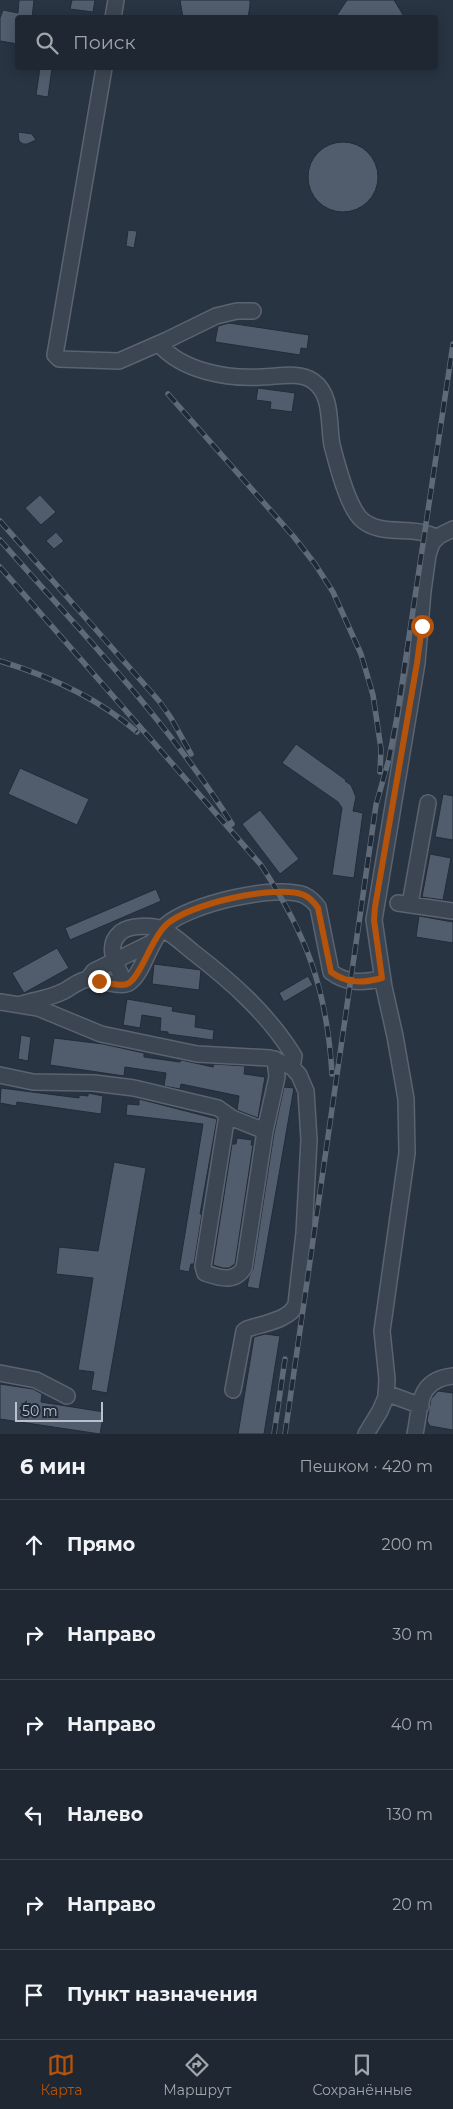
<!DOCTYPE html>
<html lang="ru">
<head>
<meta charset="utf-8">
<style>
	body { margin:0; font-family:Montserrat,sans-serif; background:#2b333e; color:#f1f3f6 }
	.scale { position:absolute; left:15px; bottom:12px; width:88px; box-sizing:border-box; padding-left:5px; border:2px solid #b9c1cc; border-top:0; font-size:14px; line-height:18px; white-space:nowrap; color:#b9c1cc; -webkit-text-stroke:4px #202a37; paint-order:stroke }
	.stop { position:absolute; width:15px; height:15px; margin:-11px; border:4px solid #b45309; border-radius:50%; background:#fff }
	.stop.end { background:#b45309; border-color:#fff; box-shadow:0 1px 5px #0008 }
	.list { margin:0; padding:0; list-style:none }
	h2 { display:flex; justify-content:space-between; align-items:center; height:65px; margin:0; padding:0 20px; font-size:21px }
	h2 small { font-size:16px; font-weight:400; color:#a1a5ac }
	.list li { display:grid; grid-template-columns:32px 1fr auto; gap:15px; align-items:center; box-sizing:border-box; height:90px; padding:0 20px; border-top:1px solid #3c444d }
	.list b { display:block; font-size:19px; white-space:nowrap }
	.list em { font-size:16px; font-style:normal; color:#a1a5ac }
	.icon { flex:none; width:28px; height:28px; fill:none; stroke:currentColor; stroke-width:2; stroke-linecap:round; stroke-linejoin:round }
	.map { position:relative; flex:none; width:453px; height:1434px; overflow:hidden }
	.search { position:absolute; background:#1e2732; box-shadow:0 2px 12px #0003; left:15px; right:15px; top:15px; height:55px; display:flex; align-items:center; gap:12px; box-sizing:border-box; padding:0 18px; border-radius:5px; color:#a1a5ac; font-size:19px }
	.sheet { height:605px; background:#1e2732 }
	nav { display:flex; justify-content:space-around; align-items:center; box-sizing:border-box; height:70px; border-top:1px solid #3c444d; background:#1e2732; font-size:14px; color:#a1a5ac }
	nav a { display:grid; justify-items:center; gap:2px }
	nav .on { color:#b45309 }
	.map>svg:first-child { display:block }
	.building { fill:#515d6d; stroke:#222c39 }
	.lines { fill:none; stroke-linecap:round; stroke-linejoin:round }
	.minor-casing { stroke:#5a636f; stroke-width:18 }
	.minor { stroke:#3c4652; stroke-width:15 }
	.rail-casing { stroke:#5e6a78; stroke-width:5.5 }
	.rail { stroke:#202a37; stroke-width:4; stroke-dasharray:11; stroke-linecap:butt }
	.route { stroke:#b45309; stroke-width:6 }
</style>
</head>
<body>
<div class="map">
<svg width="453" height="1434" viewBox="0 0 453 1434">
	<rect width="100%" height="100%" fill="#283442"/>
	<!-- building -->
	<path class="building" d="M19,0H34L32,18H18V44L0,41V18L3,10L18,13Z
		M72,0H95L93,12L70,9Z
		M180,0H250V5L248,18H183Z
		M347,0H394L405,18H335Z
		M40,68H52L48,97L36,95Z
		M18,132L32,134L36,140L27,144H23L19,141Z
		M308 177a35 35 0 1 1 70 0a35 35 0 1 1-70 0Z
		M128,230L137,231L134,248L126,246Z
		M229,323L309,335L307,349L301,348L300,355L215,342L218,326Z
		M258,388L295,393L292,412L270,409L271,402L256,400Z
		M40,495L56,512L41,525L25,508Z
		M56,532L64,541L54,549L46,541Z
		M296,744L346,780L345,781L351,785L356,797L353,811L363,813L354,878L332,875L342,808L338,802L282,763Z
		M20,768L89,799L77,825L8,794Z
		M443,794L453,796V840L435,837Z
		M260,810L299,859L280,874L242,824Z
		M430,854L451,858L443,900L422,897Z
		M156,889L161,901L70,940L65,928Z
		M419,916L453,922V943L416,937Z
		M57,948L69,968L24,993L12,973Z
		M154,964L201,970L199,990L152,984Z
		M308,976L313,985L284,1002L279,993Z
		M127,999L173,1007L172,1011L196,1015L195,1027L214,1030L213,1040L168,1034V1032L160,1031L161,1018L142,1015L140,1028L123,1025Z
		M21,1035L31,1037L28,1061L18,1059Z
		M54,1038L103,1044L144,1053V1057L180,1062L181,1060L213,1067L214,1064L245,1066L244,1074L265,1077L258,1118L237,1110L239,1096L181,1084L180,1089L164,1086L166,1073L125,1067L124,1076L50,1065Z
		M284,1087L294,1088L259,1289L247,1287L249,1277L253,1269L274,1133Z
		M1,1088L79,1098V1095L88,1096V1093L103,1096L101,1114L17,1102L16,1106L0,1103Z
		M139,1099L217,1119L200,1214H202L194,1264H191L189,1272L179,1270L203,1124L126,1115L127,1104L139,1105Z
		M237,1138L252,1140L251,1145H253L235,1264L229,1268H223L213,1265L232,1144H236Z
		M114,1162L146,1168L107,1393L91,1390L94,1372L78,1370L93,1278L56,1274L59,1247L98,1251Z
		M265,1334L280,1336L264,1434H238L254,1337Z
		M0,1384L33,1389L42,1394L41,1402L104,1412L100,1434L0,1419Z
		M438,1391L453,1393V1430L430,1426L427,1421L431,1399Z"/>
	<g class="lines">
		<defs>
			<path id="minor" d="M113,18L116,0
				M104,68L55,355L59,359L119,361L167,340L216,316L237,311H253
				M159,344C182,371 227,379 261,377C277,377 299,371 313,381C333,395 328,424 332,445C337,464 347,505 361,519C381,538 415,524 437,538
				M398,903L453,911
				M410,904L428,803
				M88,979L94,971L151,943
				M125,984C118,967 103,947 121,932C130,925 151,925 162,929C173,934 184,945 193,952C232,982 268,1014 294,1056L292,1067
				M0,1002L38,1008L101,1034L197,1054L270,1058L292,1067L299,1075L306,1091L309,1140L304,1233L296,1304C291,1320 261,1324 247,1329L244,1331L233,1390
				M22,1004C35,1000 50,998 62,992C71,988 78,980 89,979C99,979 122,989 130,982C145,970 149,940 166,925C190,904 275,884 304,895C310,898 314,902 318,907L331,972C347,984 364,983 382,978
				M0,1075L33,1082L94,1083L134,1088L218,1108L232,1118L265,1131
				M227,1115L203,1266L205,1273C220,1278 234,1283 244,1268L265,1131L277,1077L275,1059
				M0,1373L36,1380L67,1396
				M386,1393L421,1406
				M366,1434L380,1411L386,1397L387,1379L382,1331L407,1153L406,1099L395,1036L384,987L374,920L417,663L423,591L428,555L432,543L439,536L453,529
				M415,1434C421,1405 417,1380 453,1376"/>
		</defs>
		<!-- minor casing -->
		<use href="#minor" class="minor-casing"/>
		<!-- minor -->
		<use href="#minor" class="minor"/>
		<defs>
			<path id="rail" d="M168,394L294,537L315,564L333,592L361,654L373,695L381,749L380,772
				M0,521L159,701L171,718L191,754
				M0,540C81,632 167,720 232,824
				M0,567L261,865C307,935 327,990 332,1074
				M0,661C49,676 98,698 137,732
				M274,1434L285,1359
				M285,1434L376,805L389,759L397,717L453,344"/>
		</defs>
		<!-- rail casing -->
		<use href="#rail" class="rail-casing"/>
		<!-- rail -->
		<use href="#rail" class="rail"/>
	</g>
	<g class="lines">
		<!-- route -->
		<path class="route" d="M99,981C107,982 122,988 129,983C142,974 151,939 166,925C188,904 275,884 304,895C310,898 314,902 318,908L331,972C347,984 364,983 382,978L374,920L375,907L417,663L422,626"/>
	</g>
</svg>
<div class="scale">50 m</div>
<div class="stop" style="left:422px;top:626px"></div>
<div class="stop end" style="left:99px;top:981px"></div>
<div class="search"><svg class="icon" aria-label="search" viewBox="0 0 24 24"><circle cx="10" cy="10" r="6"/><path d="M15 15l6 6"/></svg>Поиск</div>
</div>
<section class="sheet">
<h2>6 мин<small>Пешком · 420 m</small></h2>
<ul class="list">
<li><svg class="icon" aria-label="ahead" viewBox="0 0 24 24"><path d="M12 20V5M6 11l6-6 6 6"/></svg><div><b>Прямо</b></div><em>200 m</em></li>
<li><svg class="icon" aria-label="right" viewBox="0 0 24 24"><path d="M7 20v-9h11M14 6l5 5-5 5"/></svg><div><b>Направо</b></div><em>30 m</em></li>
<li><svg class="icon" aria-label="right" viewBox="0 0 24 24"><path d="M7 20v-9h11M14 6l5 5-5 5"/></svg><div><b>Направо</b></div><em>40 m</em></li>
<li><svg class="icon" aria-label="left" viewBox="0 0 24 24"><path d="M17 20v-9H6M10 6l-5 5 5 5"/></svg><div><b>Налево</b></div><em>130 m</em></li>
<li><svg class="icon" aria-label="right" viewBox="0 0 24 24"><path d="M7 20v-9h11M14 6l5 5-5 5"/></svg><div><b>Направо</b></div><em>20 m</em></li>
<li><svg class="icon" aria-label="arrive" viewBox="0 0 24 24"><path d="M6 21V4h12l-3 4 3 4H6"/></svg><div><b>Пункт назначения</b></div></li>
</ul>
</section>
<nav>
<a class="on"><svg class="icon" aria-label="map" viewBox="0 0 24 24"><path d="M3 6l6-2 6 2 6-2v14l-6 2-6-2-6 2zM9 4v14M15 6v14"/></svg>Карта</a>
<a><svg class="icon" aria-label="directions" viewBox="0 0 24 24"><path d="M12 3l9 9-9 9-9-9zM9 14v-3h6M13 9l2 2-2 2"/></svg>Маршрут</a>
<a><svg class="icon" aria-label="saved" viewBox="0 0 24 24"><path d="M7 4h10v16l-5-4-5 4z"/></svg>Сохранённые</a>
</nav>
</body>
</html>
